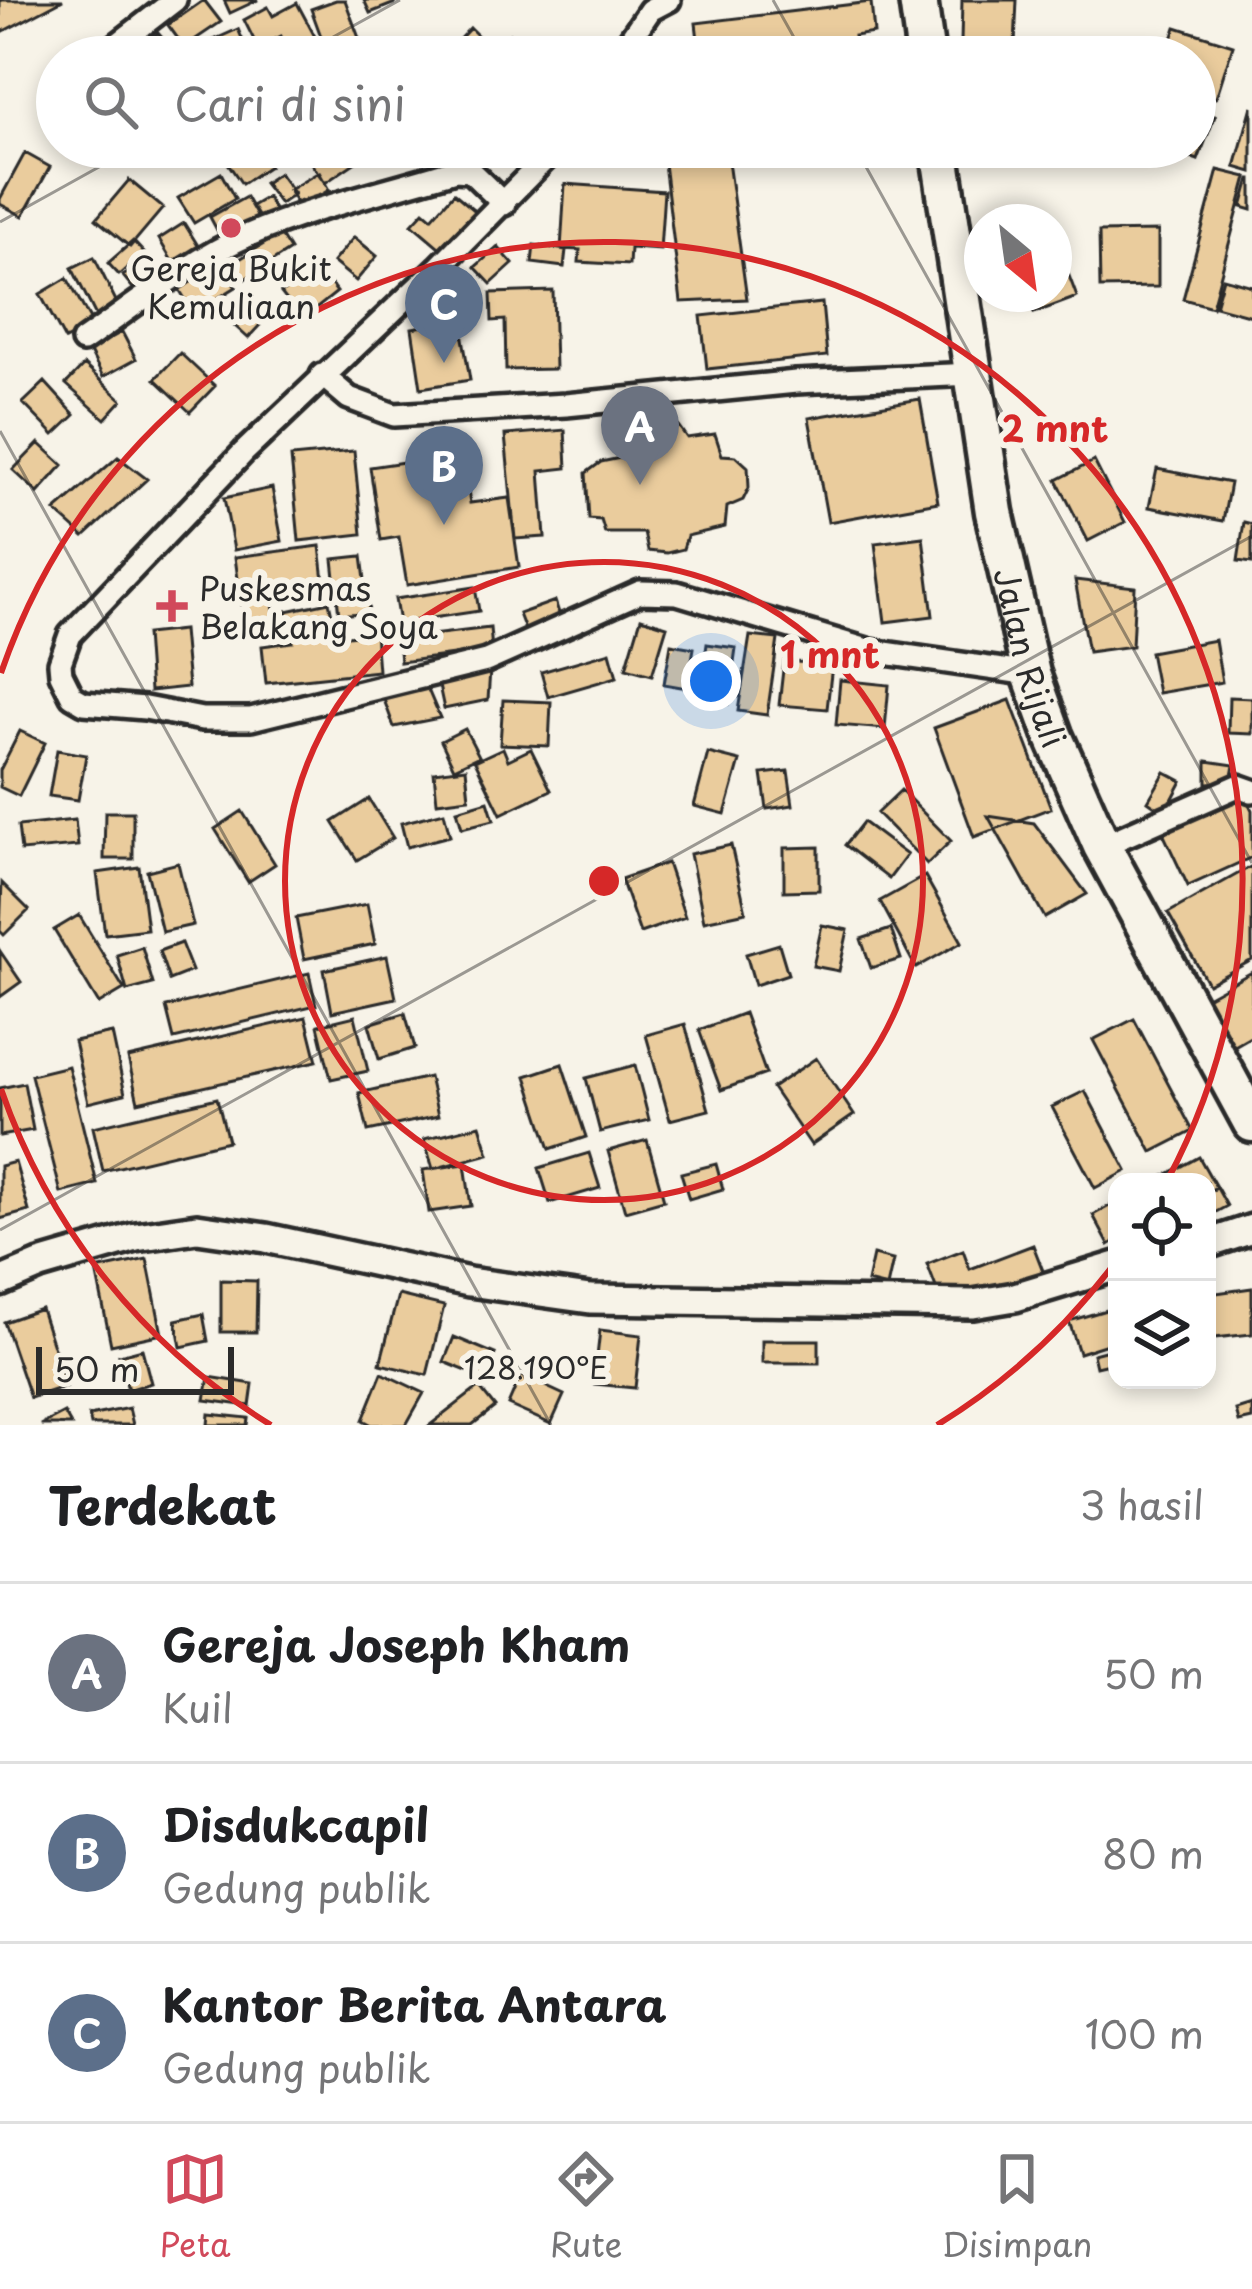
<!DOCTYPE html>
<html lang="id">
<head>
<meta charset="utf-8">
<style>
	body { margin:0; font-family:"Playpen Sans",sans-serif; background:#f2f2f2; color:#202124 }
	.controls { position:absolute; right:36px; bottom:36px; display:grid; overflow:hidden; border-radius:24px; box-shadow:0 6px 18px #0003 }
	.controls button { width:108px; height:108px; display:grid; place-items:center; padding:0; border:0; border-bottom:3px solid #e0e0e0; background:#fff; color:#202124; font:60px sans-serif }
	.compass { position:absolute; left:964px; top:204px; width:108px; height:108px; border-radius:50%; background:#fff; box-shadow:0 6px 18px #0003; rotate:151deg }
	.scale { position:absolute; left:36px; bottom:30px; width:198px; box-sizing:border-box; padding-left:12px; border:6px solid #2b2b2b; border-top:0; font-size:33px; line-height:42px; white-space:nowrap; color:#2b2b2b; -webkit-text-stroke:9px #f7f3e8; paint-order:stroke }
	.you { position:absolute; left:711px; top:681px; width:42px; height:42px; margin:-30px; border:9px solid #fff; border-radius:50%; background:#1a73e8; box-shadow:0 0 0 18px #1a73e833 }
	.badge { display:grid; place-items:center; width:78px; height:78px; border-radius:50%; background:#d1495b; color:#fff; font-size:39px; font-weight:700 }
	.pin { position:absolute; translate:-50% -99px; filter:drop-shadow(0 3px 6px #0008) }
	.pin::after { content:''; position:absolute; top:63px; width:42px; height:36px; background:inherit; clip-path:polygon(0 0,100% 0,50% 100%) }
	.list { margin:0; padding:0; list-style:none }
	h2 { display:flex; justify-content:space-between; align-items:center; height:156px; margin:0; padding:0 48px; font-size:51px }
	h2 small { font-size:39px; font-weight:400; color:#757577 }
	.list li { display:grid; grid-template-columns:78px 1fr auto; gap:36px; align-items:center; box-sizing:border-box; height:180px; padding:0 48px; border-top:3px solid #e0e0e0 }
	.list b { display:block; font-size:45px; white-space:nowrap }
	.list p { margin:0; font-size:39px; white-space:nowrap; color:#757577 }
	.list em { font-size:39px; font-style:normal; color:#757577 }
	.icon { flex:none; width:66px; height:66px; fill:none; stroke:currentColor; stroke-width:2; stroke-linecap:round; stroke-linejoin:round }
	.map { position:relative; flex:none; width:1252px; height:1425px; overflow:hidden }
	.search { position:absolute; background:#fff; box-shadow:0 6px 18px #0003; left:36px; right:36px; top:36px; height:132px; display:flex; align-items:center; gap:30px; box-sizing:border-box; padding:0 42px; border-radius:66px; color:#757577; font-size:45px }
	.sheet { height:696px; background:#fff }
	nav { display:flex; justify-content:space-around; align-items:center; box-sizing:border-box; height:168px; border-top:3px solid #e0e0e0; background:#fff; font-size:33px; color:#757577 }
	nav a { display:grid; justify-items:center; gap:6px }
	nav .on { color:#d1495b }
	.map>svg:first-child { display:block }
	.building { fill:#eacc9d; stroke:#2b2b2b; stroke-width:3 }
	.lines { fill:none; stroke-linecap:round; stroke-linejoin:round }
	.minor-casing { stroke:#2b2b2b; stroke-width:30 }
	.tertiary-casing { stroke:#2b2b2b; stroke-width:36 }
	.trunk-casing { stroke:#2b2b2b; stroke-width:45 }
	.minor { stroke:#f7f3e8; stroke-width:21 }
	.tertiary { stroke:#f7f3e8; stroke-width:27 }
	.trunk { stroke:#f7f3e8; stroke-width:36 }
	.ticks { fill:none; stroke:#2b2b2b; stroke-width:3; stroke-opacity:0.45 }
	.ring { fill:none; stroke:#d62828; stroke-width:6 }
	.poi-dot { fill:#d1495b; stroke:#f7f3e8; stroke-width:4.5 }
	.labels { text-anchor:middle; dominant-baseline:central; stroke-width:12; stroke-linejoin:round; paint-order:stroke }
	.poi-label { font-size:33px; fill:#2b2b2b; stroke:#f7f3e8 }
	.street-label { font-size:33px; fill:#2b2b2b; stroke:#f7f3e8 }
	.ticks-label { font-size:30px; text-anchor:middle; fill:#2b2b2b; stroke:#f7f3e8; stroke-width:12; stroke-linejoin:round; paint-order:stroke }
	.centre { fill:#d62828; stroke:#f7f3e8; stroke-width:6 }
	.ring-label { font-size:36px; text-anchor:middle; font-weight:bold; fill:#d62828; stroke:#f7f3e8; stroke-width:12; stroke-linejoin:round; paint-order:stroke }
</style>
</head>
<body>
<div class="map">
<svg width="1252" height="1425" viewBox="0 0 1252 1425">
	<rect width="100%" height="100%" fill="#f7f3e8"/>
	<filter id="ink" filterUnits="userSpaceOnUse"><feTurbulence type="fractalNoise" baseFrequency=".00833" numOctaves="2"/><feDisplacementMap in="SourceGraphic" scale="24" xChannelSelector="R" yChannelSelector="G"/><feConvolveMatrix kernelMatrix="1 2 1 2 8 2 1 2 1" color-interpolation-filters="sRGB"/></filter>
	<g filter="url(#ink)">
		<!-- building -->
		<path class="building" d="M0,0H63L0,33Z
			M204,0L221,22L184,47L168,25Z
			M224,0H258L230,13Z
			M336,0H345L359,38L326,50L311,9Z
			M364,0H403L370,13Z
			M962,0H1017L1015,45L961,43Z
			M871,2L874,33L854,36L856,57H700L696,23Z
			M297,3L320,46L291,57L281,36L258,48L244,20L268,7L273,16Z
			M1176,27L1233,45L1216,98L1195,91V57H1166Z
			M470,28L491,49L482,57H455L448,51Z
			M238,29L250,57H202L198,47Z
			M158,33L177,55L175,57H145L139,49Z
			M510,34L539,57H492Z
			M570,44L599,57H564Z
			M57,105V130L45,115Z
			M1252,106V172L1235,167Z
			M1195,108L1215,116L1198,160L1165,148L1195,147Z
			M243,147H256L269,166L242,184L225,159Z
			M318,147H345L356,162L325,183L306,156Z
			M449,147H480L465,162Z
			M662,147H726L747,299L681,302Z
			M758,147H867L760,160Z
			M25,153L50,167L23,216L0,204V199Z
			M1218,170L1247,177L1212,307L1183,299Z
			M319,172L329,190L299,208L289,190Z
			M221,173L235,199L194,223L178,198Z
			M279,173L294,194L280,204L264,183Z
			M1250,179H1252V210L1242,207Z
			M129,180L163,208L130,247L96,219Z
			M565,184L664,191L660,250L630,248L629,265L579,262L580,250L561,249Z
			M454,193L479,214L446,253L412,224L424,211L432,218Z
			M246,197L262,225L225,245L210,217Z
			M267,197L278,217L264,226L252,206Z
			M184,223L205,257L179,273L159,239Z
			M1158,231V287L1100,288L1099,232Z
			M280,234L290,250L245,279L235,262Z
			M1054,236L1077,297L1034,313L1027,294H1054Z
			M354,237L377,256L356,281L333,262Z
			M133,241L144,253L119,275L108,263Z
			M534,245L566,250L564,267L532,263Z
			M498,247L513,264L491,284L475,267Z
			M149,256L166,277L140,297L123,276Z
			M94,257L119,307L97,318L72,268Z
			M216,262L236,287L194,313L177,286Z
			M316,266L337,292L302,320L281,293Z
			M67,278L93,325L65,340L40,294Z
			M1223,278L1252,286V316L1215,306Z
			M553,291L555,369L506,370L505,320L492,321L491,293Z
			M249,293L271,313L248,338L226,318Z
			M822,303L827,356L707,369L701,316Z
			M460,320L470,380L421,388L412,328Z
			M122,332L136,359L103,377L89,350Z
			M180,353L215,386L190,412L155,379Z
			M84,365L122,400L105,419L66,384Z
			M45,382L75,415L54,435L23,403Z
			M920,399L938,502L828,522L809,418Z
			M677,424L687,438L715,434L722,455L736,456L748,467L749,488L743,500L727,507L725,527L687,536L683,549L667,553L648,551L644,533H605L601,520L589,519L586,473L601,462L640,454L645,437L663,425Z
			M565,430L567,468L540,471L545,537L515,539L505,435Z
			M39,443L63,465L38,493L13,470Z
			M354,451L362,534L299,541L291,457Z
			M118,457L147,479L84,537L55,511Z
			M431,458L434,474L441,472L444,494L468,490L470,503L509,498L519,567L407,585L399,537L381,540L370,467Z
			M1094,461L1125,522L1088,541L1057,480Z
			M1157,469L1230,483L1223,521L1149,507Z
			M272,488L282,541L234,550L224,498Z
			M1244,522L1252,524V563L1238,561Z
			M923,537L933,616L885,622L875,543Z
			M320,546L325,589L272,595L277,633L246,638L235,557Z
			M362,556L369,612L339,615L333,559Z
			M1075,580L1135,587L1132,646L1088,652Z
			M475,587L479,611L399,623L395,599Z
			M555,601L562,622L527,635L519,614Z
			M329,602L337,637L375,633L378,671L266,683L262,646L293,642L287,611Z
			M641,618L667,626L652,675L626,668Z
			M490,628L492,650L400,662L398,639Z
			M183,630L188,687L150,691L146,634Z
			M750,636L778,639L767,715L738,711Z
			M1215,640L1222,682L1158,693L1150,652Z
			M671,644L694,648L687,688L664,684Z
			M707,644L736,648L728,704L699,699Z
			M610,652L617,677L548,697L541,672Z
			M784,661L832,665L827,709L779,705Z
			M490,670L488,700L444,709L438,681Z
			M840,680L889,685L885,729L836,725Z
			M426,685L440,718L394,727L383,697Z
			M1229,697L1252,698V734L1228,733Z
			M503,700L551,702L549,746L500,744Z
			M1010,700L1051,808L974,837L934,728Z
			M465,729L479,756L454,768L441,741Z
			M20,731L45,743L19,796L0,787V770Z
			M503,748L508,760L531,749L551,790L501,814L475,761Z
			M57,750L86,755L78,800L49,796Z
			M708,753L740,761L725,814L694,806Z
			M1207,761L1234,765L1231,782L1207,783Z
			M466,768L469,798L437,802L434,772Z
			M788,771L793,805L767,809L762,774Z
			M1165,772L1182,781L1165,813L1148,801Z
			M901,790L951,841L927,864L877,813Z
			M1244,794L1252,810V857L1188,886L1161,829Z
			M369,799L393,838L357,860L333,822Z
			M488,801L494,820L462,828L457,810Z
			M242,811L275,864L248,882L215,829Z
			M105,812H133V859H104Z
			M444,812L450,836L407,847L401,823Z
			M988,816L1034,823L1087,894L1045,918Z
			M75,820L78,846L21,851L18,826Z
			M863,822L907,855L889,879L845,845Z
			M731,845L746,912L704,921L690,854Z
			M819,847V890L784,891V848Z
			M178,863L193,925L162,932L147,871Z
			M667,863L685,917L640,933L621,879Z
			M1252,866V960L1208,984L1168,913Z
			M139,867L147,929L105,934L97,873Z
			M925,876L962,942L916,968L880,901Z
			M2,883L29,910L4,935L0,931Z
			M367,904L375,944L304,959L296,918Z
			M79,915L124,989L99,1004L54,930Z
			M822,925L848,930L839,971L813,966Z
			M891,929L901,959L871,968L861,939Z
			M181,943L192,971L169,980L159,951Z
			M779,944L788,974L755,985L746,954Z
			M142,947L153,984L127,991L117,955Z
			M0,951L21,982L0,997Z
			M387,956L396,998L332,1012L324,970Z
			M1252,972V1036L1231,1048L1203,999Z
			M309,973L316,1005L174,1039L166,1007Z
			M405,1013L415,1048L379,1059L369,1024Z
			M744,1013L766,1074L721,1090L699,1030Z
			M355,1016L368,1071L331,1079L318,1025Z
			M306,1017L317,1061L138,1102L128,1058Z
			M1134,1019L1193,1131L1152,1152L1093,1040Z
			M685,1024L709,1110L670,1120L646,1035Z
			M112,1033L125,1094L88,1103L74,1041Z
			M816,1058L854,1115L811,1145L772,1088Z
			M562,1064L586,1137L550,1149L526,1076Z
			M635,1065L649,1120L600,1132L586,1078Z
			M68,1066L97,1184L61,1193L31,1075Z
			M429,1077L438,1116L368,1131L359,1093Z
			M24,1083L33,1130L0,1136V1088Z
			M1085,1091L1127,1171L1095,1188L1052,1107Z
			M217,1098L228,1141L103,1171L93,1127Z
			M480,1125L489,1154L433,1169L424,1139Z
			M647,1140L664,1200L625,1211L608,1151Z
			M589,1153L600,1188L550,1203L539,1168Z
			M1199,1157L1216,1187L1207,1192V1182H1153Z
			M15,1162L29,1211L0,1219V1166Z
			M465,1164L471,1206L429,1212L423,1170Z
			M716,1164L723,1189L689,1199L681,1173Z
			M1217,1188L1227,1206L1207,1217V1193Z
			M1117,1202V1240L1109,1245L1093,1215Z
			M1033,1245L1045,1276L979,1302L942,1303L927,1264L963,1250L970,1269Z
			M873,1255L893,1260L887,1287L867,1282Z
			M147,1259L162,1334L111,1345L96,1270Z
			M221,1280L257,1281L256,1332H221Z
			M1252,1288V1334L1214,1338L1209,1294Z
			M398,1295L444,1306L427,1375L380,1364Z
			M1116,1307L1117,1341L1079,1353L1069,1321Z
			M41,1309L66,1386L30,1398L4,1322Z
			M203,1314L208,1341L181,1347L176,1320Z
			M600,1330L641,1335L635,1388L594,1384Z
			M454,1337L495,1354L484,1378L444,1362Z
			M762,1340H819V1363H762Z
			M1116,1348L1117,1362L1096,1367L1093,1354Z
			M142,1349L151,1383L128,1390L119,1355Z
			M382,1373L424,1393L406,1425H372L363,1420Z
			M521,1375L564,1395L551,1424L508,1405Z
			M209,1377L253,1384L250,1406L205,1400Z
			M479,1387L495,1407L472,1425H430Z
			M1252,1405V1419L1239,1422L1236,1410Z
			M129,1408L133,1425H91L89,1416Z
			M64,1413L71,1425H41Z
			M209,1414L248,1418L247,1425H208Z"/>
		<g class="lines">
			<defs>
				<path id="minor" d="M109,51L175,0
					M618,57L650,10L669,0
					M557,147L439,267L244,452L70,635L60,663L61,674L72,696L84,703L145,708L202,719H251L486,661L640,592L677,593L871,651L1031,674
					M83,341C137,304 189,261 249,235C314,207 387,191 455,170L470,171L504,204
					M322,375L349,398L394,415L566,405L796,382L973,374
					M1102,846L1238,786L1252,791"/>
				<path id="tertiary" d="M1207,1244L1252,1229
					M0,1282L40,1265L136,1237L197,1228L266,1238L469,1282L590,1299L973,1304L1015,1297L1117,1266"/>
				<g id="trunk">
					<path d="M918,0L926,57"/>
					<path id="s1" d="M939,147L994,512L1031,674L1053,735L1102,846L1252,1123"/>
				</g>
			</defs>
			<!-- minor casing -->
			<use href="#minor" class="minor-casing"/>
			<!-- tertiary casing -->
			<use href="#tertiary" class="tertiary-casing"/>
			<!-- trunk casing -->
			<use href="#trunk" class="trunk-casing"/>
			<!-- minor -->
			<use href="#minor" class="minor"/>
			<!-- tertiary -->
			<use href="#tertiary" class="tertiary"/>
			<!-- trunk -->
			<use href="#trunk" class="trunk"/>
		</g>
	</g>
	<!-- ticks -->
	<path class="ticks" d="M773,0L805,57M297,57L400,0M855,147L1252,863M0,222L135,147M0,431L551,1425M0,1230L1252,536"/>
	<!-- distance rings -->
	<g class="ring">
		<circle cx="604" cy="881" r="319"/>
		<path d="M1117 1260A638 638 0 0 1 937 1425M271 1425A638 638 0 0 1 1 1089M1 673A638 638 0 1 1 1167 1181"/>
	</g>
	<!-- markers -->
	<g class="poi-dot">
		<circle cx="231" cy="228" r="12"/>
		<path d="M166 588h12v12h12v12h-12v12h-12v-12h-12v-12h12z"/>
	</g>
	<g class="labels">
		<!-- poi labels -->
		<g class="poi-label">
			<text x="231" y="267">Gereja Bukit<tspan x="231" dy="38">Kemuliaan</tspan></text>
			<text x="199" y="587" text-anchor="start">Puskesmas<tspan x="199" dy="38">Belakang Soya</tspan></text>
		</g>
		<!-- street labels -->
		<g class="street-label">
			<text stroke="none"><textPath href="#s1" startOffset="519">Jalan Rijali</textPath></text>
		</g>
	</g>
	<g class="ticks-label">
		<text x="536" y="1379">128.190°E</text>
	</g>
	<circle cx="604" cy="881" r="18" class="centre"/>
	<g class="ring-label">
		<text x="1055" y="442">2 mnt</text>
		<text x="830" y="668">1 mnt</text>
	</g>
</svg>
<div class="controls">
<button><svg class="icon" aria-label="locate" viewBox="0 0 24 24"><circle cx="12" cy="12" r="6"/><path d="M12 2v4M12 18v4M2 12h4M18 12h4"/></svg></button>
<button><svg class="icon" aria-label="layers" viewBox="0 0 24 24"><path d="M12 4l9 5-9 5-9-5zM3 14l9 5 9-5"/></svg></button>
</div>
<svg class="compass" viewBox="-18 -18 36 36"><path d="M0-13l5 13h-10z" fill="#e53935"/><path d="M0 13l5-13h-10z" fill="#757577"/></svg>
<div class="scale">50 m</div>
<div class="you"></div>
<div class="pin badge" style="left:640px;top:485px;background:#6b7280">A</div>
<div class="pin badge" style="left:444px;top:525px;background:#5c6f8a">B</div>
<div class="pin badge" style="left:444px;top:363px;background:#5c6f8a">C</div>
<div class="search"><svg class="icon" aria-label="search" viewBox="0 0 24 24"><circle cx="10" cy="10" r="6"/><path d="M15 15l6 6"/></svg>Cari di sini</div>
</div>
<section class="sheet">
<h2>Terdekat<small>3 hasil</small></h2>
<ul class="list">
<li><span class="badge" style="background:#6b7280">A</span><div><b>Gereja Joseph Kham</b><p>Kuil</p></div><em>50 m</em></li>
<li><span class="badge" style="background:#5c6f8a">B</span><div><b>Disdukcapil</b><p>Gedung publik</p></div><em>80 m</em></li>
<li><span class="badge" style="background:#5c6f8a">C</span><div><b>Kantor Berita Antara</b><p>Gedung publik</p></div><em>100 m</em></li>
</ul>
</section>
<nav>
<a class="on"><svg class="icon" aria-label="map" viewBox="0 0 24 24"><path d="M3 6l6-2 6 2 6-2v14l-6 2-6-2-6 2zM9 4v14M15 6v14"/></svg>Peta</a>
<a><svg class="icon" aria-label="directions" viewBox="0 0 24 24"><path d="M12 3l9 9-9 9-9-9zM9 14v-3h6M13 9l2 2-2 2"/></svg>Rute</a>
<a><svg class="icon" aria-label="saved" viewBox="0 0 24 24"><path d="M7 4h10v16l-5-4-5 4z"/></svg>Disimpan</a>
</nav>
</body>
</html>
